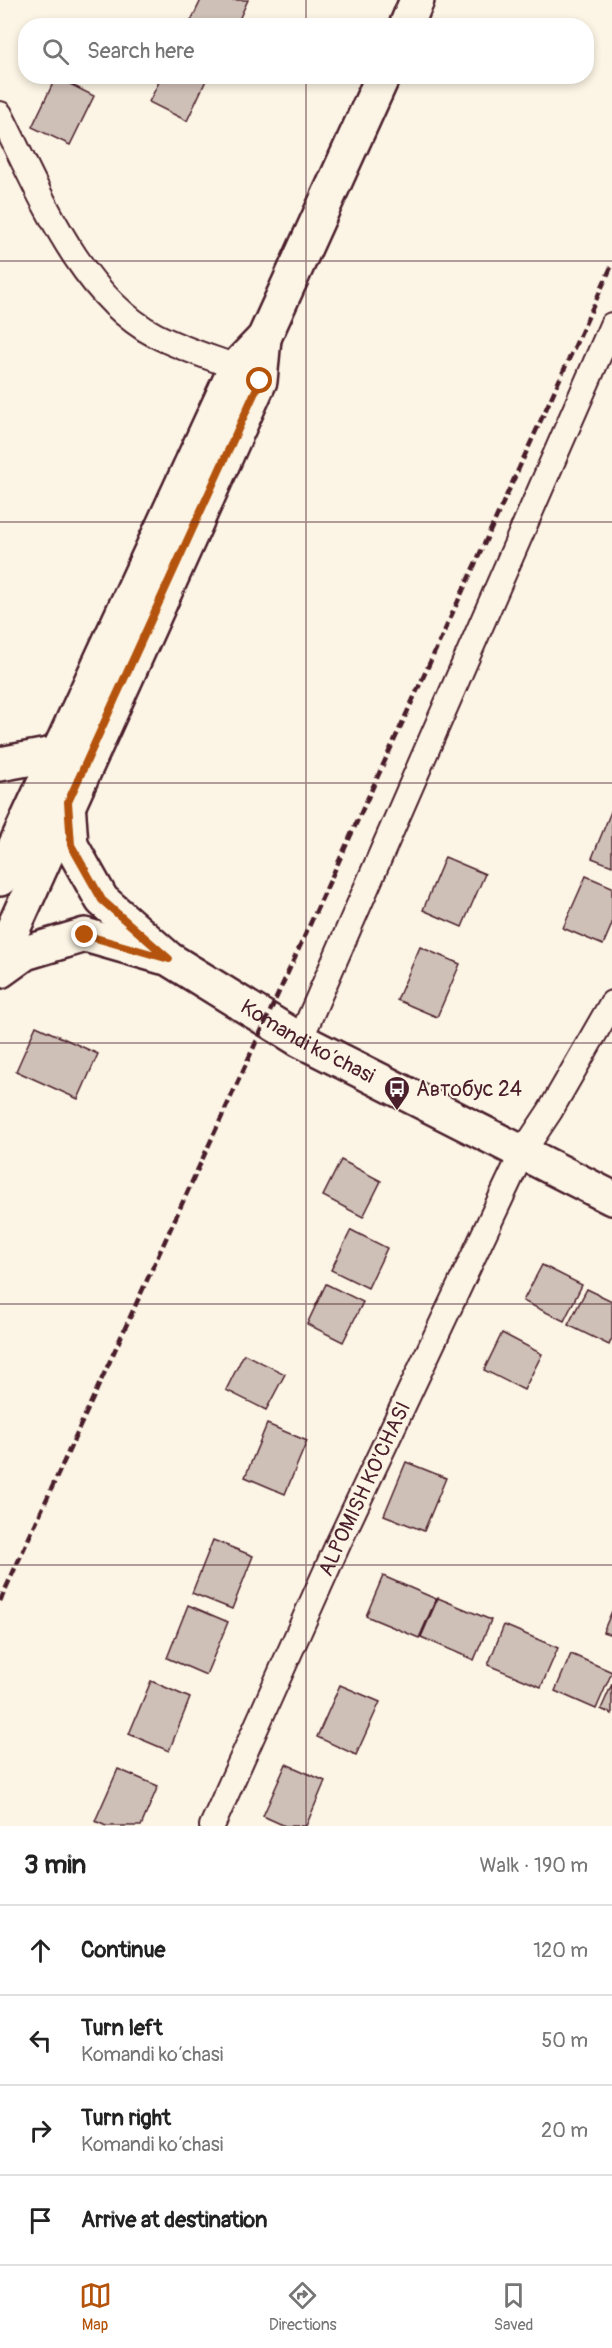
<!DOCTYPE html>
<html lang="en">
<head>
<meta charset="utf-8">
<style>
	body { margin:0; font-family:Pangolin,sans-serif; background:#f6f6f6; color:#222 }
	.stop { position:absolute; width:18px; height:18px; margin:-14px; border:4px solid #b45309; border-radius:50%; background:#fff }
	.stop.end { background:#b45309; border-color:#fff; box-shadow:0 2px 6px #0008 }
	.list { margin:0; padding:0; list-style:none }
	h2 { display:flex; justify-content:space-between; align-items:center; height:78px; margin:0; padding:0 24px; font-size:26px }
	h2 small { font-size:20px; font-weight:400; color:#767676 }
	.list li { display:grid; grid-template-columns:39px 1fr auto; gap:18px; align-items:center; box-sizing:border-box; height:90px; padding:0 24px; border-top:2px solid #e0e0e0 }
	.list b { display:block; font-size:22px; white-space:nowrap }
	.list p { margin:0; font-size:20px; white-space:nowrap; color:#767676 }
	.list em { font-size:20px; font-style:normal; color:#767676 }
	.icon { flex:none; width:33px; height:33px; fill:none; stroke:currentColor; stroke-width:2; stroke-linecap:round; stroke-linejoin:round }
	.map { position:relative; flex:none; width:612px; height:1826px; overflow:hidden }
	.search { position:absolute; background:#fff; box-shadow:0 3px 9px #0003; left:18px; right:18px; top:18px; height:66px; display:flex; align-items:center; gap:15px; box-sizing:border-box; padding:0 21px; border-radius:24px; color:#767676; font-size:22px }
	.sheet { height:438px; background:#fff }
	nav { display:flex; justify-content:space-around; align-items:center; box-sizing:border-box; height:84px; border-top:2px solid #e0e0e0; background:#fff; font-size:16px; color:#767676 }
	nav a { display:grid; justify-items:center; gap:3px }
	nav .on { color:#b45309 }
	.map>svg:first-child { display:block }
	.building { fill:#cfc0b7; stroke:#4a1f2b; stroke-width:1.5 }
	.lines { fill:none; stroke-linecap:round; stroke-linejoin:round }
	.street-casing { stroke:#4a1f2b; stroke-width:28 }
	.secondary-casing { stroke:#4a1f2b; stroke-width:38 }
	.street { stroke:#fcf5e5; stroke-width:24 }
	.secondary { stroke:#fcf5e5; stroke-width:33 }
	.rail { stroke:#4a1f2b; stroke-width:4.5; stroke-dasharray:9 4.5; stroke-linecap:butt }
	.route { stroke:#b45309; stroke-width:8 }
	.grid { fill:none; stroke:#4a1f2b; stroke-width:1.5; stroke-opacity:0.55 }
	.labels { text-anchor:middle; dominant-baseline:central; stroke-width:4.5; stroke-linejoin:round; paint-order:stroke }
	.street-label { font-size:21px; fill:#4a1f2b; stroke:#fcf5e5 }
	.poi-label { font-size:21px; fill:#4a1f2b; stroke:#fcf5e5; text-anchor:start }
</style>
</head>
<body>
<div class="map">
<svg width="612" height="1826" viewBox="0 0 612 1826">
	<rect width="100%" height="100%" fill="#fcf5e5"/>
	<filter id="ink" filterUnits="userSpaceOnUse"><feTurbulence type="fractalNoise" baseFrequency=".0167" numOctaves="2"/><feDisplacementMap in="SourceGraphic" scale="12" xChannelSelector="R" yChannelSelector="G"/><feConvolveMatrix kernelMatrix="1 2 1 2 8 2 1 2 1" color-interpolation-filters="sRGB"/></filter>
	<g filter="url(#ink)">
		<!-- building -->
		<path class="building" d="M201,0H248L236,26H195L190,23Z
			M162,76H208L187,121L149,102Z
			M56,77L94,96L70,145L32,127Z
			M612,809V866L592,858Z
			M445,857L485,874L462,927L423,910Z
			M586,876L612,887V924L603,945L563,928Z
			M420,947L460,964L437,1017L397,1000Z
			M36,1026L98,1054L78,1099L16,1071Z
			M341,1160L381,1181L363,1217L323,1196Z
			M351,1230L387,1248L368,1288L331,1270Z
			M542,1265L582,1285L564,1321L523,1301Z
			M326,1284L363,1302L343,1342L307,1324Z
			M587,1289L612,1301V1338L609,1345L568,1325Z
			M502,1333L542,1354L524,1390L484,1370Z
			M244,1354L285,1374L266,1410L226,1390Z
			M267,1424L307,1441L285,1494L245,1477Z
			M406,1462L446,1478L424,1531L384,1515Z
			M213,1540L253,1556L232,1609L192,1593Z
			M383,1576L436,1599L419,1638L366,1616Z
			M438,1598L491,1620L474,1660L421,1637Z
			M188,1605L228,1622L206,1675L167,1658Z
			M612,1611V1635L603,1632Z
			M504,1625L558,1648L541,1687L488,1665Z
			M571,1654L612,1672L596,1709L555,1691Z
			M151,1681L190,1698L169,1751L129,1734Z
			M612,1684V1714L601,1709Z
			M340,1685L380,1702L356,1755L317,1737Z
			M286,1764L325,1781L306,1826H285L263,1816Z
			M118,1769L158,1786L141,1826H106L95,1821Z"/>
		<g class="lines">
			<defs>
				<g id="street">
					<path d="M0,114C38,188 78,294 155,335C180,348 209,357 236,367"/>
					<path d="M300,1040L612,325"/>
					<path id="s1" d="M212,1826L339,1542L522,1153L550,1111L612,1003"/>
				</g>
				<g id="secondary">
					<path d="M406,26L417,0"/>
					<path d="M0,764L59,753"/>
					<path id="s2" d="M68,802L71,845L102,900L169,959L300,1040L612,1198"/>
					<path d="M0,879L236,367L264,338L383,76"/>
					<path d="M0,958L260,381L264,338"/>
					<path d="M0,971L25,953L85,935L162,957"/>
				</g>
			</defs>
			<!-- street casing -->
			<use href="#street" class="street-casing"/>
			<!-- secondary casing -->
			<use href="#secondary" class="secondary-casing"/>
			<!-- street -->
			<use href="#street" class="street"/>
			<!-- secondary -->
			<use href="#secondary" class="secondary"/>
			<!-- rail -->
			<path class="rail" d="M0,1601L612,265"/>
		</g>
	</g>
	<g class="lines" filter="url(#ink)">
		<!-- route -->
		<path class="route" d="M85,935L169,959L102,900L71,845L68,802L260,381"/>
	</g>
	<!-- grid -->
	<path class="grid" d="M306,0V26M306,76V1826M0,261H612M0,522H612M0,783H612M0,1043H612M0,1304H612M0,1565H612"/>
	<!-- icons -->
	<defs>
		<symbol id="bus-pin" viewBox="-11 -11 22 30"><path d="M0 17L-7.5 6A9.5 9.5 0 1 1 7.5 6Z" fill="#4a1f2b" stroke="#fcf5e5"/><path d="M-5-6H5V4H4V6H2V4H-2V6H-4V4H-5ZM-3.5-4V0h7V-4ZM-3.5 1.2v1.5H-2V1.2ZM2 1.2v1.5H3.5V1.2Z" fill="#fff"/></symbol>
	</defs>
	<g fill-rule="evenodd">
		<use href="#bus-pin" x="382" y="1074" width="30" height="40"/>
	</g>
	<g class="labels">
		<!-- street labels -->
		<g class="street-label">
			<text stroke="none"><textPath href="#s2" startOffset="357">Komandi ko‘chasi</textPath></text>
			<text stroke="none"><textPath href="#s1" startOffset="370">ALPOMISH KO'CHASI</textPath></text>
		</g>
		<!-- poi labels -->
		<g class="poi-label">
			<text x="416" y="1089">Автобус 24</text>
		</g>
	</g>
</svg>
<div class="stop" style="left:260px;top:381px"></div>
<div class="stop end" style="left:85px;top:935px"></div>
<div class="search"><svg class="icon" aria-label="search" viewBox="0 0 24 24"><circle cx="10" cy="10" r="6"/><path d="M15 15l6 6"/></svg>Search here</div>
</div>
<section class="sheet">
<h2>3 min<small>Walk · 190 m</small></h2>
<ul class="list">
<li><svg class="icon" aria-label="ahead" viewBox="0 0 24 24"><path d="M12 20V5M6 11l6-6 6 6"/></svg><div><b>Continue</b></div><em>120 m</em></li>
<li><svg class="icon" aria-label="left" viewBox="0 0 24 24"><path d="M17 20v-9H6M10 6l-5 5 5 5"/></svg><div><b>Turn left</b><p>Komandi ko‘chasi</p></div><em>50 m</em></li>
<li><svg class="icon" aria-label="right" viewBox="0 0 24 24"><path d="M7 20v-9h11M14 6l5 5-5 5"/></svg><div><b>Turn right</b><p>Komandi ko‘chasi</p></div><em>20 m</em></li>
<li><svg class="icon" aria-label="arrive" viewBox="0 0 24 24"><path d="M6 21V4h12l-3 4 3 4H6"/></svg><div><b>Arrive at destination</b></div></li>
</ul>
</section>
<nav>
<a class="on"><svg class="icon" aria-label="map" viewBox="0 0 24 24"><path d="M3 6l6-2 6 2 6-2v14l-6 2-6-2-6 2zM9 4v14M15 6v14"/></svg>Map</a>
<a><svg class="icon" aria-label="directions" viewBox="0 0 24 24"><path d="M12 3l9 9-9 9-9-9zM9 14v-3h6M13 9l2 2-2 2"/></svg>Directions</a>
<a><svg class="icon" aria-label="saved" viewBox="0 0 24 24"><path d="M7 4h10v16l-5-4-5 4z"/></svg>Saved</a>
</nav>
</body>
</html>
